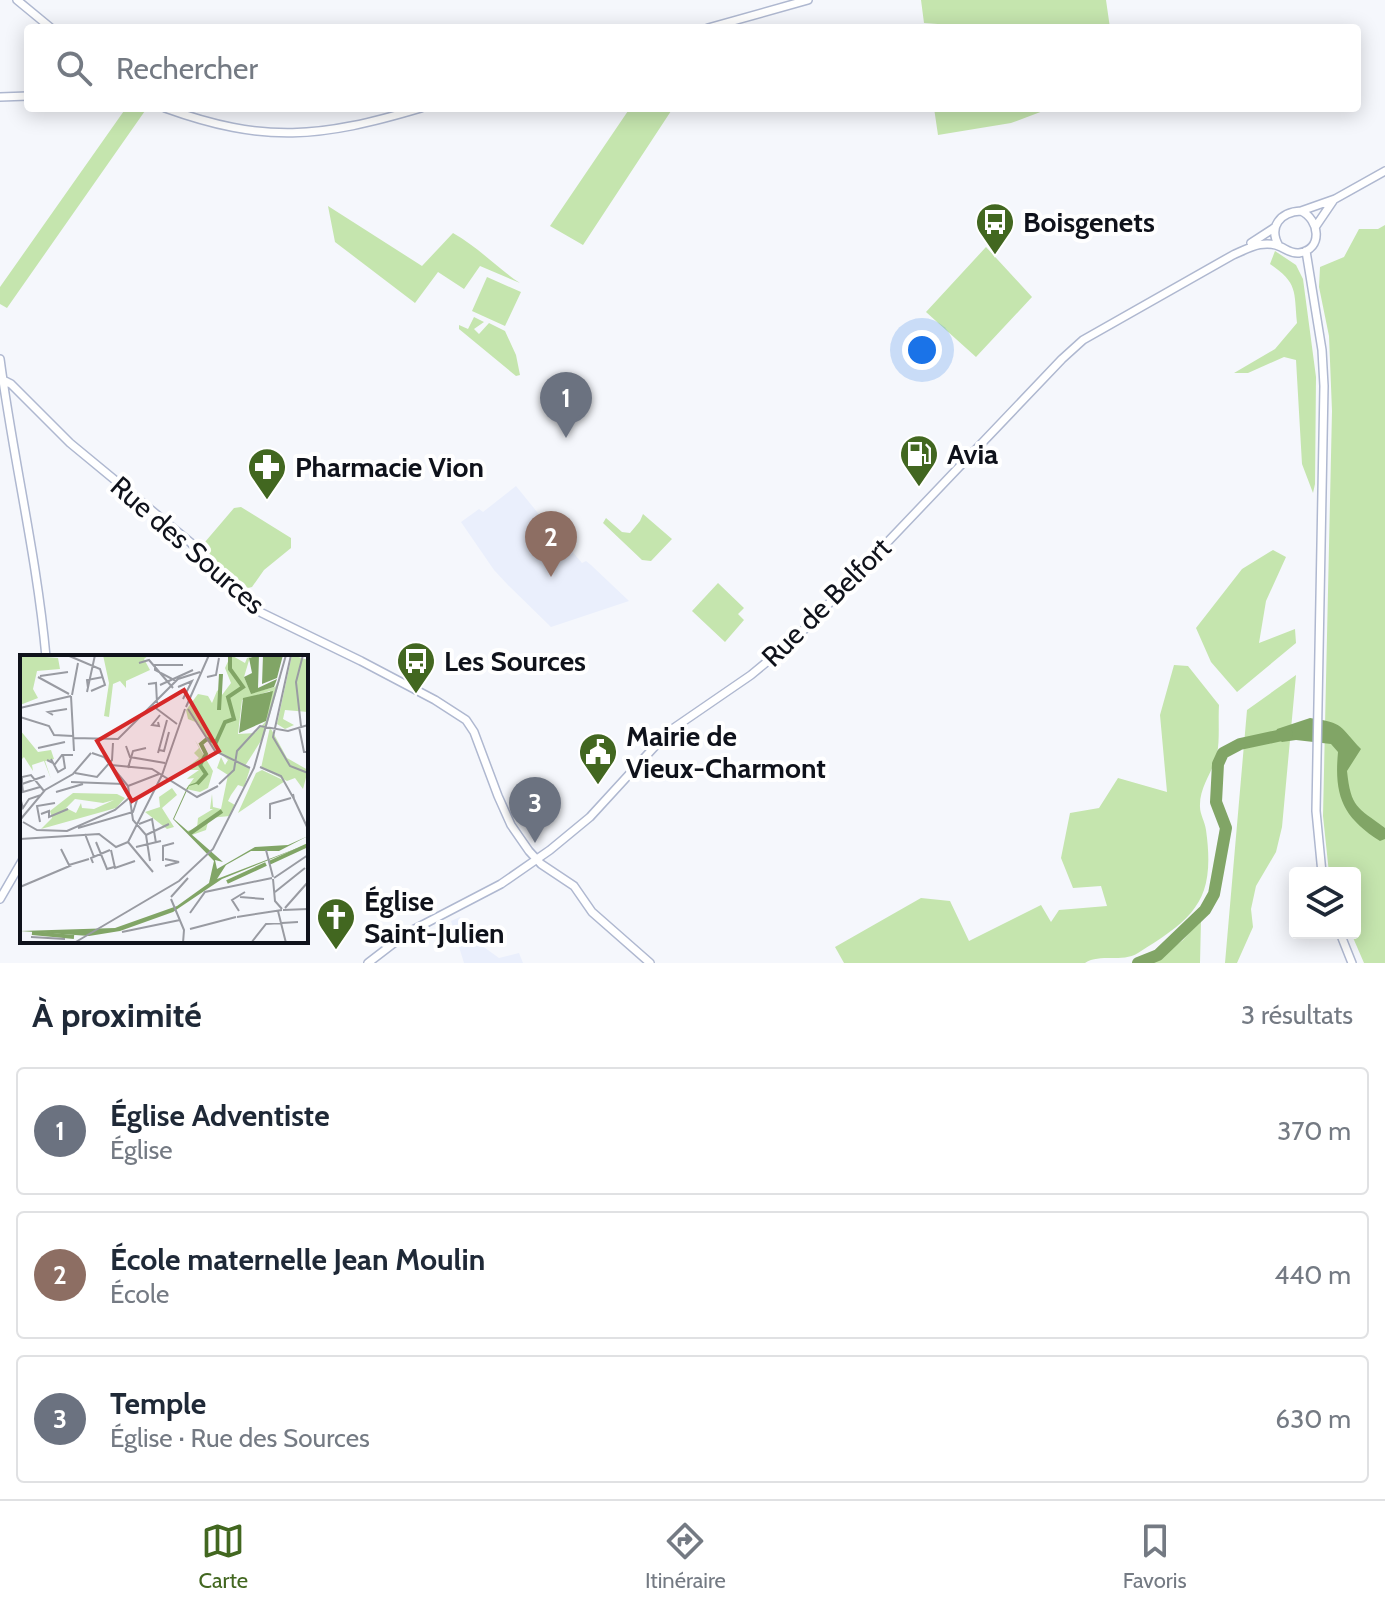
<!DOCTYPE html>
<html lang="fr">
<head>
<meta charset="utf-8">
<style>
	body { margin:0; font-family:Cabin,sans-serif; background:#f6f6f7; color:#1f2937 }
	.controls { position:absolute; right:24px; bottom:24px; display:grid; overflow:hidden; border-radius:8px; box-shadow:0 4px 20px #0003 }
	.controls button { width:72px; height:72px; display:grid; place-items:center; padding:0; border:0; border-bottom:2px solid #e0e1e3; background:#fff; color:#1f2937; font:40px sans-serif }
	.you { position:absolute; left:922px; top:350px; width:28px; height:28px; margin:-20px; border:6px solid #fff; border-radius:50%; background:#1a73e8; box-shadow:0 0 0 12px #1a73e833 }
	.badge { display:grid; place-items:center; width:52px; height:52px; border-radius:50%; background:#426720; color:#fff; font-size:26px; font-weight:700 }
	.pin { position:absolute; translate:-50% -66px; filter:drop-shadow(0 2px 4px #0008) }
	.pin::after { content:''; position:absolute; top:42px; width:28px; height:24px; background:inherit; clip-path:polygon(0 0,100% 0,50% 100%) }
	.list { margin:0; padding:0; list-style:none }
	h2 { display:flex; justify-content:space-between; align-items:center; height:104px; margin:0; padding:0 32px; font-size:34px }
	h2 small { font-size:26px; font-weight:400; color:#747a83 }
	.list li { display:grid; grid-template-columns:52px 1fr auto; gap:24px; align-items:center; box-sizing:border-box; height:128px; margin:0 16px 16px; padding:0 16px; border:2px solid #e0e1e3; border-radius:8px }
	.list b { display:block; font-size:30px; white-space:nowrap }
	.list p { margin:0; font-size:26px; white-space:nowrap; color:#747a83 }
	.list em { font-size:26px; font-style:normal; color:#747a83 }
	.icon { flex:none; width:44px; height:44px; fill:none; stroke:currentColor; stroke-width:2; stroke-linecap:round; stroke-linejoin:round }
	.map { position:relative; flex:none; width:1385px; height:963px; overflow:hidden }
	.search { position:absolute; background:#fff; box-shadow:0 4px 20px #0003; left:24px; right:24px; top:24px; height:88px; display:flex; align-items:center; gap:20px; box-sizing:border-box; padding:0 28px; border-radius:8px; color:#747a83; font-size:30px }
	.sheet { height:536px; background:#fff }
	nav { display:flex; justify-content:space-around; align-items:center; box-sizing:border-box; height:112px; border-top:2px solid #e0e1e3; background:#fff; font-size:22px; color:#747a83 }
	nav a { display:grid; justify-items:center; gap:4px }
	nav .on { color:#426720 }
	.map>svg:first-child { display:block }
	.built { fill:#eaeffc }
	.green { fill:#c5e5ae }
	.water { fill:#81a566 }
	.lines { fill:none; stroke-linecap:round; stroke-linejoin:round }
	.river { stroke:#81a566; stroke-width:12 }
	.tertiary-casing { stroke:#afb8d0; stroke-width:10 }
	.secondary-casing { stroke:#afb8d0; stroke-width:10 }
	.tertiary { stroke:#fff; stroke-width:7 }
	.secondary { stroke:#fff; stroke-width:7 }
	.labels { text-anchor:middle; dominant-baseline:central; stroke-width:8; stroke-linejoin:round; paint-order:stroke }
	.poi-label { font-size:28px; font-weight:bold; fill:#0f121b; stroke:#fff; text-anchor:start }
	.street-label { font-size:28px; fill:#0f121b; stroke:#fff }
	.inset-river { fill:none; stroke:#81a566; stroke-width:4 }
	.inset-road { fill:none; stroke:#999ba2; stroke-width:2 }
	.view { fill:#d62828; fill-opacity:0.15; stroke:#d62828; stroke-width:4 }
	.inset-edge { fill:none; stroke:#0f121b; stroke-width:4 }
</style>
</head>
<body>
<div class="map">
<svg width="1385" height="963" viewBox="0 0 1385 963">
	<rect width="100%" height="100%" fill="#f5f7fc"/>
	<!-- built -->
	<path class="built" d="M516,486L563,544L565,543L582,563L586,561L591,565L629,601L551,627L507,584L494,570L461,522L479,509L483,512Z
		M460,917L467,935L499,958L519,953L523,963H464L451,921Z"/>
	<!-- green -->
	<path class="green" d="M921,0H1106L1110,28H992L924,23Z
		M126,108H147L7,308L0,304V287Z
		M630,108H673L583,245L550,226Z
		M934,108H1051L1011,123L938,135Z
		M328,206L422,266L453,233C478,247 496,267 520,283L480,266L464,289L438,272L415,303L335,242Z
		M1385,225V963H1364L1351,933H1355V873H1329L1323,816L1332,411L1329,336L1319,287L1320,267L1344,257L1359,229H1378Z
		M986,247L1032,297L976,357L926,312Z
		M1275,251L1296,265L1303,279L1316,377L1315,484L1313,493L1302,464L1296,360L1284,357L1248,373H1234L1275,349L1297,323C1294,291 1298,283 1270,264Z
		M487,277L521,292L505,326L472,311Z
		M474,317L484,322L474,329L479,334L489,323L505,331L516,355L520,375L516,376L459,329V325L468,329Z
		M241,507L291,538V548L264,570L252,587L244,589L204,548L205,542L234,508Z
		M643,514L672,539L651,561L642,560L603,523L606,518L622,532L630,533L640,521Z
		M1273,550L1286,557L1266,601L1259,643L1295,629L1296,643L1237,692L1211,662L1196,628L1242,569Z
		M718,583L744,608L738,614L744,620L725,642L692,611Z
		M1174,665L1188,666L1219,705C1218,721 1220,739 1217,754C1213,772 1199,787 1200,807C1200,814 1205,822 1206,830C1216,901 1194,918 1138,953C1122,963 1100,953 1085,963H844L835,947L921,898L950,901L969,941L1041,905L1051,922L1059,910L1107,906L1101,886L1073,888L1061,858L1070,813L1099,808L1118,778L1167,792L1160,715Z
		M1296,675L1282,827L1276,852L1256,886L1251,909L1253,927L1237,963H1225L1247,710Z
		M1201,920L1200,963H1153L1183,940Z"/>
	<!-- water -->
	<path class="water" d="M1310,718C1345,723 1339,726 1361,749L1347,771C1351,808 1357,807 1385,828V839L1380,841C1342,817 1334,795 1338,752L1331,744L1296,740L1282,742L1274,736L1277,729Z"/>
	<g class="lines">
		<!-- river -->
		<path class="river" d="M1138,963L1158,955L1205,910L1214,894L1226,828L1216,802L1218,764L1223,753L1240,744L1287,734"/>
		<defs>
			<path id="tertiary" d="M17,0L51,28
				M708,28L808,0
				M0,97L28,96
				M165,108C265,144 320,138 421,108
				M0,359C13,458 37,557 46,657
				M3,380L11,384L70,443L190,542L248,604L262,613L361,661L435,700L466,720L474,732L498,796L511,825L529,851L541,864L574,886L592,912L650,963
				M0,899L22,861"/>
			<path id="secondary" d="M1301,211L1335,199L1385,171
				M1316,226L1333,201
				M1251,243L1274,228
				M1306,251L1322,350L1324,386L1316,811L1322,873
				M1340,933L1352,963
				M368,963L407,933L501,884L550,850L590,817L668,732L751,675L798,636L1062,359L1083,340L1233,255C1249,248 1264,239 1281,247C1287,250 1292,254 1299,253C1324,249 1319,219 1301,211C1280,212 1268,227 1279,246"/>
		</defs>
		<!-- tertiary casing -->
		<use href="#tertiary" class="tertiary-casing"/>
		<!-- secondary casing -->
		<use href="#secondary" class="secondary-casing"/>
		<!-- tertiary -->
		<use href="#tertiary" class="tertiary"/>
		<!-- secondary -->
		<use href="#secondary" class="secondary"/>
	</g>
	<!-- icons -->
	<defs>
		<symbol id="bus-pin" viewBox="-11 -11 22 30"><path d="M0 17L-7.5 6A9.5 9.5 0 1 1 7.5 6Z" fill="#426720" stroke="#fff"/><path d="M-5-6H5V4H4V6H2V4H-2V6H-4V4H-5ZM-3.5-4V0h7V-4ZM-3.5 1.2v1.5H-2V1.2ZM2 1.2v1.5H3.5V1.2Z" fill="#fff"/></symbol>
		<symbol id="fuel-pin" viewBox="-11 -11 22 30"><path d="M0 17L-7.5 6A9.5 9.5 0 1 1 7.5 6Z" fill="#426720" stroke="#fff"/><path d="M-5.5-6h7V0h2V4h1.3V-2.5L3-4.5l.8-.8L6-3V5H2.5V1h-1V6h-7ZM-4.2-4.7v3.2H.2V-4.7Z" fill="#fff"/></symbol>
		<symbol id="pharmacy-pin" viewBox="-11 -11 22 30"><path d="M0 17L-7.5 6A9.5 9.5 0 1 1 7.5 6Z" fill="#426720" stroke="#fff"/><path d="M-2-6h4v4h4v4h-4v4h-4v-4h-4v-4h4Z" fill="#fff"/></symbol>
		<symbol id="civic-pin" viewBox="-11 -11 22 30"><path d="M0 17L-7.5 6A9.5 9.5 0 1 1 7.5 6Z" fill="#426720" stroke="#fff"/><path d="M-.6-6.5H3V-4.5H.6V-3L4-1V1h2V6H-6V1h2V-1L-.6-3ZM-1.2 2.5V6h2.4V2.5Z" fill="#fff"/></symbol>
		<symbol id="church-pin" viewBox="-11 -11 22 30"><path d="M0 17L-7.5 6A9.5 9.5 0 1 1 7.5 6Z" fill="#426720" stroke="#fff"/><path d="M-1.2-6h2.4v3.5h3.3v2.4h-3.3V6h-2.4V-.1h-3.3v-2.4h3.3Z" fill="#fff"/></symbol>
	</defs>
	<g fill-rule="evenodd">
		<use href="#bus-pin" x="973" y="200" width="44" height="60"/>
		<use href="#fuel-pin" x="897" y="432" width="44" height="60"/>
		<use href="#pharmacy-pin" x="245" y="445" width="44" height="60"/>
		<use href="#bus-pin" x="394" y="639" width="44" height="60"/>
		<use href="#civic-pin" x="576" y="730" width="44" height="60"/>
		<use href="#church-pin" x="314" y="895" width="44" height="60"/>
	</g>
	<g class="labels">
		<!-- poi labels -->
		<g class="poi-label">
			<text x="1023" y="222">Boisgenets</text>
			<text x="947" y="454">Avia</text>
			<text x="295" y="467">Pharmacie Vion</text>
			<text x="444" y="661">Les Sources</text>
			<text x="626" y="736">Mairie de<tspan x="626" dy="32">Vieux-Charmont</tspan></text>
			<text x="364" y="901">Église<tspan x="364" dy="32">Saint-Julien</tspan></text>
		</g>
		<!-- street labels -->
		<g class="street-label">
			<text transform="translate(188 545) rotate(41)">Rue des Sources</text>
			<text transform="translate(826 602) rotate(-45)">Rue de Belfort</text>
		</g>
	</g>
	<!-- overview -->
	<g transform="translate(20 655)">
		<rect width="288" height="288" fill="#f5f7fc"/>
		<path d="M1,0L38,3L40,14L17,16L13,34L18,43L0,50ZM83,0H129L124,4L130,15L106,26V33L100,26L93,29L89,62L84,61L89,28ZM211,0L225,8L227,3L230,2L224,22L231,38L255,32L261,21L244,81L225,111L230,114L224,132L218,130L211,140L208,146L215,150L210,161L189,163L186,175L172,180L167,176L177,173L178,163L193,154H190L192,139L193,152L201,154L208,120L197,113L201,102L205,110L208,105L192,92L178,68L168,64L166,55L178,39L188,41L192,48L197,36L202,32V40L211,28L205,13ZM250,36L246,66L235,78L218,79L222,45ZM272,0L288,5V57L265,55L263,64L274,70L265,74L257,69ZM250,72L267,103L288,115L283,134L275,123L267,126L241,113ZM0,75L18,97L31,95L34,104L25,106L31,124L24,106L12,110L13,116L4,102L0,106ZM175,85L193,116L188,133L180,137L166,134L174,123L167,124L169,122L179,115H164L179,103L174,98L179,93ZM242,115L265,126L218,158L236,118ZM152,133L157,140L142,153L154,172L147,174L125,157L140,152L139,142ZM53,138L97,139L105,143L96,153L21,174L32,163L30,156ZM55,144L83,148L94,145L74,154L62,153L61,148L56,158L46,153Z" fill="#c5e5ae" fill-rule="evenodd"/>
		<path d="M239,0L238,33L257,24L254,32L231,39L224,22L232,18L229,3ZM243,0H263L257,23L242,29ZM253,36L246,66L219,78L223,43ZM180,126L179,128L169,131L154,164L203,207L195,205L197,214L235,192L268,190L288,181L259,196H231L206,210L197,224L288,189L202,224L153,257L100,276L69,281L0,276L95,273L157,251L189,228L194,206L153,164L167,133L169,130Z" fill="#81a566"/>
		<path class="inset-river" d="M199,55L201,19M177,129L186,119L180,110L186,99L181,89L187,84L196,87L205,67L214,64L208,42L223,32L210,14V0M169,179L202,156M249,208L288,190M207,227L246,209M12,278L54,282"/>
		<path class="inset-road" d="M47,0L80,14L85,30L71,36M271,0L253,82L270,111L288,118M119,8L129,5L153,33M20,21L48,17M18,22L49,39M187,22L196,20L199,3M156,26L135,15V10H163M128,29L136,28L137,48M140,30L173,15M158,32L172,26L163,44M68,33L67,25L83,22M67,37L75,0M52,40L58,8M51,41L54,96M133,51L157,69M166,52L189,0M0,53L51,41M168,54L195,96L230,113M33,60L28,57L47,54M0,62L29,71L34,80L53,81M138,67L139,71L132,70L140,60M281,71L276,27L283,0M279,72L284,97H288M53,83L98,84L158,24L180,17M106,91L110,102L145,108M18,93L45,87M139,95L144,96L149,77M72,98L84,102L108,131L113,165L126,180M138,98L147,65M31,104L38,117L45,113L43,100M27,105L35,109L42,100H53M91,110L132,114L177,142L198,131M240,112L261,121L274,144L273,139M108,113L113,96L126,93M55,118L77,122L92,105L93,88M51,127L104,129M2,129V122L11,120L24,136M2,129L25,121M2,129L3,137L20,132M199,129L214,115L217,96L240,71L268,76L288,70M108,131L139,119M36,137L63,129M274,144L288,174M1,146L3,153L9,144L21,140M21,159L29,156V162L48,154M250,164V149L271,143M0,165L25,135L53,119L71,98M3,167L17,175L47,176L95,155L109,143M20,167L17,151L35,148M119,169L132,164L136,188M58,173L113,157L117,145M65,179L74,202M126,180L130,206M126,180L149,169M0,184L79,179L96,192L108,187M76,187L87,214L94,212M108,187L142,120L165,54M108,187L133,217M116,192L141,186M41,194L49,210L69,204M91,195L95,213L115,206M246,195L253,222M145,204L159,207L145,211M143,206V191L154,188M73,208L71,203L90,195M254,223L288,200M253,224L255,246L262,254M0,232L52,210M255,237L285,213M151,242L168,223M220,242L244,244M151,244L164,275L163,288M265,253L288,227M263,255L288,254M219,256L212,245L225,237M258,256L266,288M170,258L185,237L252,223M217,262L262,255M170,274L216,262M102,277L160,265M11,282L45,284M54,288L159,226L193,194L234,113L266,0M231,288L246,269L278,267"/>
		<path class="view" d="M164,35L199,96L112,146L77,86Z"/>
		<rect width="288" height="288" class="inset-edge"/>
	</g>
</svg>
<div class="controls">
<button><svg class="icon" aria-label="layers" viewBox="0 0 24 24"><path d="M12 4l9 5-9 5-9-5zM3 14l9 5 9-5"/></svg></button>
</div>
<div class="you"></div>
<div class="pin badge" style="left:566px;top:438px;background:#6b7280">1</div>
<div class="pin badge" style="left:551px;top:577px;background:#8d6e63">2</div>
<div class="pin badge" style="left:535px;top:843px;background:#6b7280">3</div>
<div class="search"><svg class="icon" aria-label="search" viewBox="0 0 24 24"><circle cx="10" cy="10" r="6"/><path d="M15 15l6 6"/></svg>Rechercher</div>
</div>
<section class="sheet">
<h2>À proximité<small>3 résultats</small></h2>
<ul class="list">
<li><span class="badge" style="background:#6b7280">1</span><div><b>Église Adventiste</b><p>Église</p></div><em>370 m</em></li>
<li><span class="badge" style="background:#8d6e63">2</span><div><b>École maternelle Jean Moulin</b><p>École</p></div><em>440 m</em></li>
<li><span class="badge" style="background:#6b7280">3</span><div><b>Temple</b><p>Église · Rue des Sources</p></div><em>630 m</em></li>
</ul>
</section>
<nav>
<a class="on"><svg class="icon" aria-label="map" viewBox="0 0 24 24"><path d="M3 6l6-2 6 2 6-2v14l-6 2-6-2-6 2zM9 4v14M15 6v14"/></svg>Carte</a>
<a><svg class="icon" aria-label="directions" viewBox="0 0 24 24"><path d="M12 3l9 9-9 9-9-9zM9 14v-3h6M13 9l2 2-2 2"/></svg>Itinéraire</a>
<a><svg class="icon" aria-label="saved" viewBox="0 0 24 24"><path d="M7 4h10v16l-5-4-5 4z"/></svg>Favoris</a>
</nav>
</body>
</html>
